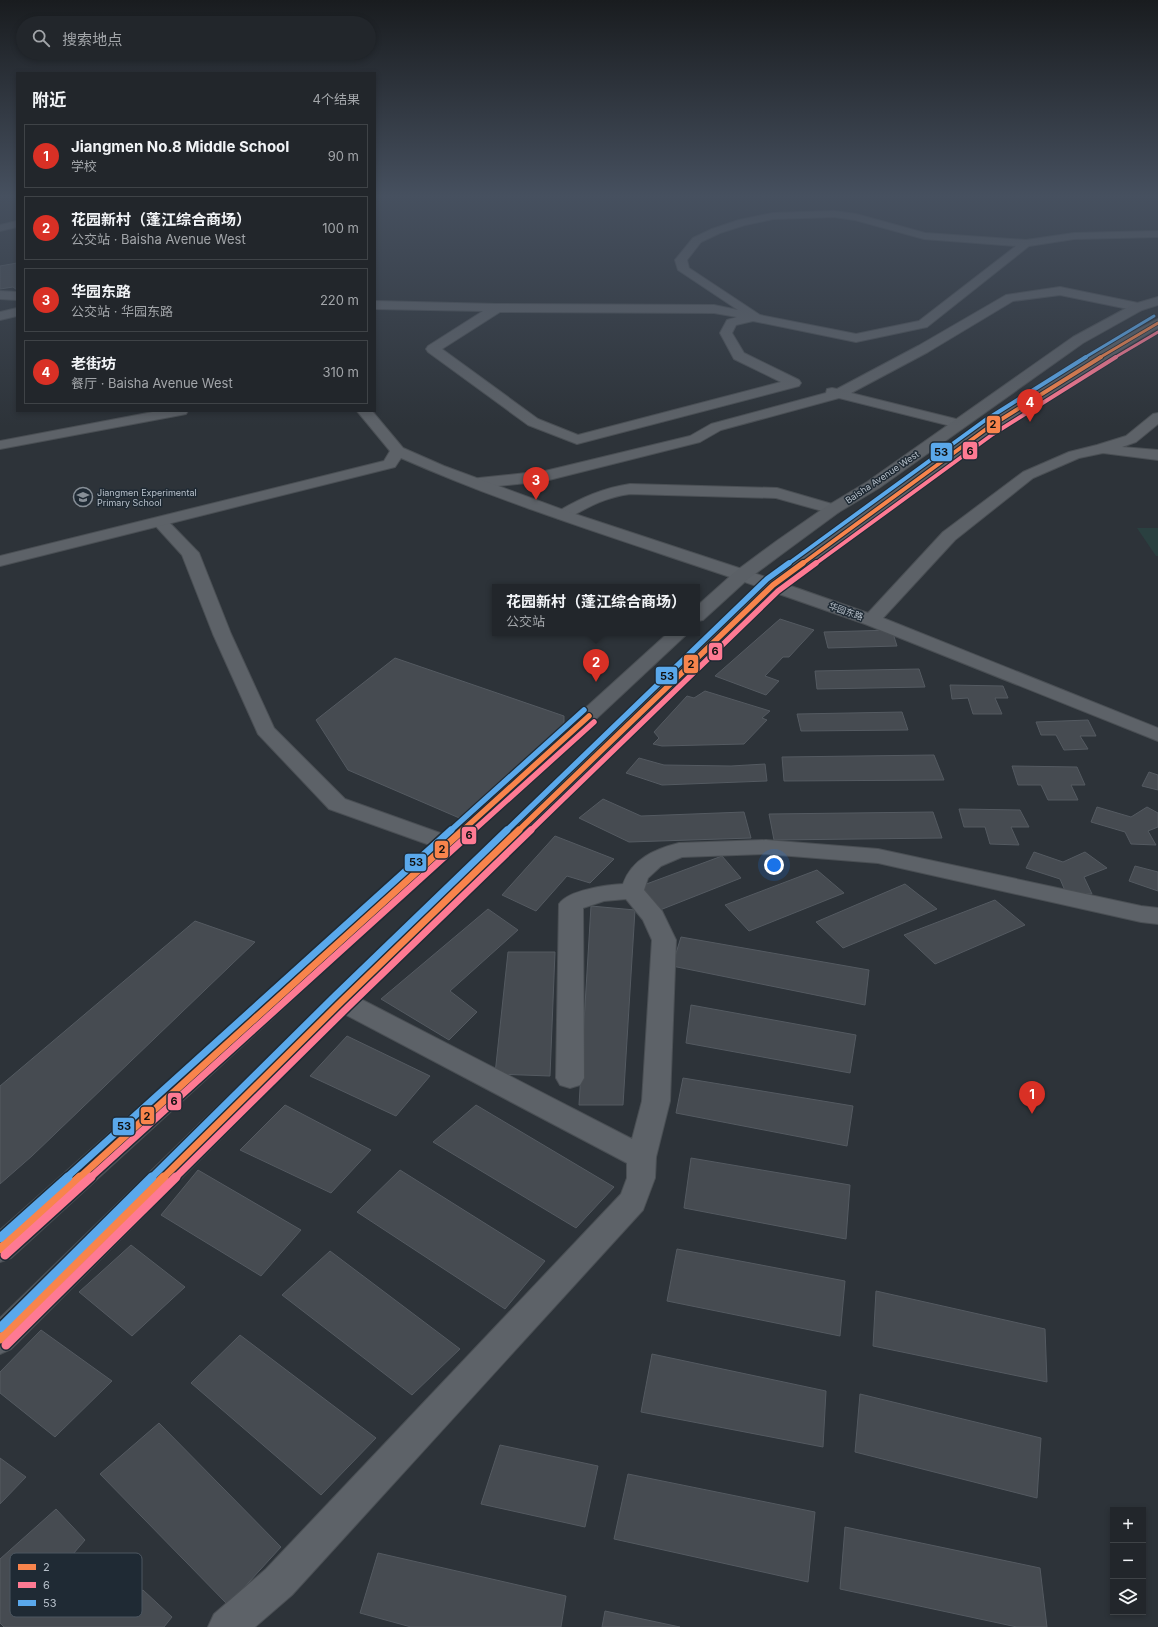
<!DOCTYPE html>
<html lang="zh">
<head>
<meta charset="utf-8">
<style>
	body { margin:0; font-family:Inter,"Noto Sans SC",sans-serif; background:#2e3237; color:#f1f3f6 }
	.controls { position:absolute; right:12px; bottom:12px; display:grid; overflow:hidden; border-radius:0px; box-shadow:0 2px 6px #0003 }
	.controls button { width:36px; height:36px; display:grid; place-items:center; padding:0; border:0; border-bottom:1px solid #3f4347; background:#22262b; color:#f1f3f6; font:20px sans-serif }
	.you { position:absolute; left:774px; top:865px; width:14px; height:14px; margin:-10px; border:3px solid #fff; border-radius:50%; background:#1a73e8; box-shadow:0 0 0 6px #1a73e833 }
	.badge { display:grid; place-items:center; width:26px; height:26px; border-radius:50%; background:#d93025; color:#fff; font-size:13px; font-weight:700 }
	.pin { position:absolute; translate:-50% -33px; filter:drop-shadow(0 1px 2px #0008) }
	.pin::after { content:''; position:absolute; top:21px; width:14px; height:12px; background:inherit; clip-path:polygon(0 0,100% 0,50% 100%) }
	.popup { position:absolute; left:492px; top:584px; width:208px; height:52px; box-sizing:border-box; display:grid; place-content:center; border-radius:0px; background:#22262b; filter:drop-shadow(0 1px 3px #0005); font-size:13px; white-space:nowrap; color:#a2a5a9 }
	.popup b { font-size:15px; color:#f1f3f6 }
	.popup::after { content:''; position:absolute; left:50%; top:100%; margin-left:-8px; border:8px solid transparent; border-top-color:#22262b }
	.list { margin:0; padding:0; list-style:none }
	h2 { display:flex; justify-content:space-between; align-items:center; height:52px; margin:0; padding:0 16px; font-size:17px }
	h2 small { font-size:13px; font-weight:400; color:#a2a5a9 }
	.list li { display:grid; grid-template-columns:26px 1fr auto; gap:12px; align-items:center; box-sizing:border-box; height:64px; margin:0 8px 8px; padding:0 8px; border:1px solid #3f4347; border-radius:0px }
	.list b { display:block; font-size:15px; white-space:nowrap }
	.list p { margin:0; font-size:13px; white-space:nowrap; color:#a2a5a9 }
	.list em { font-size:13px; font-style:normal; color:#a2a5a9 }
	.icon { flex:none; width:22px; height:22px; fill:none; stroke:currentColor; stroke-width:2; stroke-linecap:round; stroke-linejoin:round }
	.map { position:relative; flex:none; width:1158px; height:1627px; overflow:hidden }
	.search { position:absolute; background:#22262b; box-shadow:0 2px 6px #0003; left:16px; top:16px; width:360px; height:44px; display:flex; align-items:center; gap:10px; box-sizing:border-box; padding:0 14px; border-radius:22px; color:#a2a5a9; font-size:15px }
	.panel { position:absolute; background:#22262b; box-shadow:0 2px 6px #0003; left:16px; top:72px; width:360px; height:340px; border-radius:0px }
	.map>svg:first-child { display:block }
	.green { fill:#2a4040 }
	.building { fill:#464b51; stroke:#545a61 }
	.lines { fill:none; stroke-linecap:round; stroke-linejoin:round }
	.minor-casing { stroke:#4a4f54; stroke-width:2 }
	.tertiary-casing { stroke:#4a4f54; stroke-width:2 }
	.secondary-casing { stroke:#4a4f54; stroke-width:2 }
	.minor { fill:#5d6268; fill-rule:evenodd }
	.tertiary { fill:#5d6268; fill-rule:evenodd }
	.secondary { fill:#5b6066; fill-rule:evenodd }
	.bus-1-far4-casing { stroke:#1f2a34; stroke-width:4.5 }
	.bus-1-far3-casing { stroke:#1f2a34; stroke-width:6 }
	.bus-1-far2-casing { stroke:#1f2a34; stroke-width:8 }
	.bus-1-far1-casing { stroke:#1f2a34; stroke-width:10 }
	.bus-1-casing { stroke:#1f2a34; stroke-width:12 }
	.bus-2-far4-casing { stroke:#1f2a34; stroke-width:4.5 }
	.bus-2-far3-casing { stroke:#1f2a34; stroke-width:6 }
	.bus-2-far2-casing { stroke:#1f2a34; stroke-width:8 }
	.bus-2-far1-casing { stroke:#1f2a34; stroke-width:10 }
	.bus-2-casing { stroke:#1f2a34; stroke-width:12 }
	.bus-3-far4-casing { stroke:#1f2a34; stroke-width:4.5 }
	.bus-3-far3-casing { stroke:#1f2a34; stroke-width:6 }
	.bus-3-far2-casing { stroke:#1f2a34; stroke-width:8 }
	.bus-3-far1-casing { stroke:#1f2a34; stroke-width:10 }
	.bus-3-casing { stroke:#1f2a34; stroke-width:12 }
	.bus-1-far4 { stroke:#f8844c; stroke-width:3 }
	.bus-1-far3 { stroke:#f8844c; stroke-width:4 }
	.bus-1-far2 { stroke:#f8844c; stroke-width:5.5 }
	.bus-1-far1 { stroke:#f8844c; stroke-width:7 }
	.bus-1 { stroke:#f8844c; stroke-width:9 }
	.bus-2-far4 { stroke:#fe7a93; stroke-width:3 }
	.bus-2-far3 { stroke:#fe7a93; stroke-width:4 }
	.bus-2-far2 { stroke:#fe7a93; stroke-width:5.5 }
	.bus-2-far1 { stroke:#fe7a93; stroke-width:7 }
	.bus-2 { stroke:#fe7a93; stroke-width:9 }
	.bus-3-far4 { stroke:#5aa8eb; stroke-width:3 }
	.bus-3-far3 { stroke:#5aa8eb; stroke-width:4 }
	.bus-3-far2 { stroke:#5aa8eb; stroke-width:5.5 }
	.bus-3-far1 { stroke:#5aa8eb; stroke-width:7 }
	.bus-3 { stroke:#5aa8eb; stroke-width:9 }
	.labels { text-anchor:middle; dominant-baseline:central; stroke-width:3; stroke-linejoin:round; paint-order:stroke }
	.far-street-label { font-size:9px; fill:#b7c0ca; stroke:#1f2a34 }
	.far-poi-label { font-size:9px; fill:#b7c0ca; stroke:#1f2a34; text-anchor:start }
	.key { fill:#1f2a34; stroke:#4d5761; stroke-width:1 }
	.key-label { font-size:11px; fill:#b7c0ca }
	.line-badge { stroke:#1f2a34; stroke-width:1.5 }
	.pale-badge-label { font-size:11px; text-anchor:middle; font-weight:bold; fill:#111 }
</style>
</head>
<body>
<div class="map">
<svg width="1158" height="1627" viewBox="0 0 1158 1627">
	<rect width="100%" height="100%" fill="#2d3339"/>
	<!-- green -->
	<path class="green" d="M1137,528H1158V556H1156Z"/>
	<!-- building -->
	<path class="building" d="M17,263V290L13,287L0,289V266Z
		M780,619L814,630L789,657H783L765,676L779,681L766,695L715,676Z
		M892,630L897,646L828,648L824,632Z
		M395,658L564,716V733L556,740L546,739L464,820L348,770L316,720Z
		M919,669L925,687L817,689L815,671Z
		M950,685L1003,686L1008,698H995L1002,714H973L968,698L952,699Z
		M705,691L770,711L762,718L767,720L744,744L662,746L653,744L659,738L654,732L687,696L694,698Z
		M902,712L908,730L801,731L797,714Z
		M1088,720L1096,736H1080L1088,749L1064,750L1056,735H1041L1036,722Z
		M934,755L944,780L784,781L782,757Z
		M639,758L664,765L731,766L765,764L767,781L662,785L626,773Z
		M1012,766L1077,767L1085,785H1071L1078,800H1048L1041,785H1018Z
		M1149,772L1158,775V790L1142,786Z
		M603,799L641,816L744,812L751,838L629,842L579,818Z
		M1097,807L1131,817L1147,807L1158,813V827L1148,831L1156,845L1131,844L1125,832L1091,822Z
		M959,809L1020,810L1029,827H1011L1019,845L990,844L985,827H964Z
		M933,812L942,838L774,840L769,814Z
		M555,836L614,859L590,883L567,876L536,911L502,895Z
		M1034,852L1063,862L1085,852L1107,868L1084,877L1092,894L1066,893L1060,879L1026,868Z
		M722,856L741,878L660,910L641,886Z
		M1135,866L1158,872V891L1129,881Z
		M817,870L844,893L749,931L725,905Z
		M905,884L937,909L843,948L816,922Z
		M995,900L1025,925L935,964L904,935Z
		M591,906L635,910L623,1105H579Z
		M488,909L518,930L450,991L477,1012L449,1040L381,999Z
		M195,921L255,942L32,1156L0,1184V1086Z
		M681,937L869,970L865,1005L672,966Z
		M508,952H555L550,1076L495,1074Z
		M691,1005L856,1035L850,1073L686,1043Z
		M347,1036L430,1076L396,1116L310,1076Z
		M683,1078L853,1106L847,1146L676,1113Z
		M285,1105L371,1150L331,1193L240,1150Z
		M476,1105L614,1187L576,1228L433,1142Z
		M691,1158L850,1185L846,1239L684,1208Z
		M198,1170L301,1230L261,1276L161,1215Z
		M400,1170L545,1261L505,1309L357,1212Z
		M131,1245L185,1287L132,1336L79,1292Z
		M677,1249L845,1281L840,1336L667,1301Z
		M330,1251L460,1349L412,1395L282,1295Z
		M876,1291L1045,1329L1047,1382L873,1346Z
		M41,1330L112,1381L55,1437L0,1393V1372Z
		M240,1335L376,1438L321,1495L191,1383Z
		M652,1354L826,1391L823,1447L641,1412Z
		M860,1394L1041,1438L1037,1498L855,1452Z
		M159,1423L281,1547L228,1605L100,1474Z
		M500,1445L598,1466L585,1527L481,1504Z
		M0,1458L26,1477L0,1504Z
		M628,1474L815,1512L808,1582L614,1539Z
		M56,1509L85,1540L62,1567L111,1616L143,1590L172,1617L164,1627H4L0,1623V1559Z
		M845,1527L1040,1568L1047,1627H1017L840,1589Z
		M378,1553L566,1596L561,1627H411L360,1613Z
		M605,1611L680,1627H602Z"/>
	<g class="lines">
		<defs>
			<path id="minor" d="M834,211L856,214L925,233L1026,240L1074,233L1158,231V237L1074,239L1029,246L927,327L856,342L753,321L736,325L732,333L744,353L799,380L801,383L799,386L577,444L528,425L428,352L426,349L428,346L483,311L375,309V301L497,304L714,305L738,310L678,270L675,260L693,238L712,229L739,220L773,213ZM834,217L855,220L924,239L1016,246L919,321L856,334L760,315L689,268L687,260L701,242L720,233L745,225L773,219ZM500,312L714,313L737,317L727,320L720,333L734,359L781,382L578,435L538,419L442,349Z
				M17,221V227L0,231V225Z
				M1060,287L1138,303L1142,304L1144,307L1142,310L1138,311L1060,295L1013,301L928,352L851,393L964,421L966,424L964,427L959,428L839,398L721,430L700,442L545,481L479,488L473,486L471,483L473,480L479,478L545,471L690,436L711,424L826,393L827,389L832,388L837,389L918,346L1006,295Z
				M0,291L17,292V300L0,299Z
				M158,411H188L186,414L181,415L0,449V441Z
				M1158,413V424L1136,442L1122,447L1158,450V460L1103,453L1079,458L1033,478L955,540L883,618L1158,728V741L865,624L736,579L733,575L736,571L742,570L748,571L868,613L943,532L1023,472L1069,452L1097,445L1126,436L1153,414Z
				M630,484L777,488L839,506L841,509L839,512L833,514L776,498L630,494C607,497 589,506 569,518L563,520L557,518L555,515L557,512C581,498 603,488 630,484Z
				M160,517L166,519L199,553L231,634L274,728L345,799L457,839L460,844L457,849L449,851L441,849L329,809L258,734L213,634L182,555L152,522L154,519Z
				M766,840L878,849L1141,906L1158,908V924L1141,922L878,863L766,854L682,857L661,866L648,878L644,890L662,911L676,940L670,1101L656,1157L655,1178L643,1210L292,1595L255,1627H208L214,1614L266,1569L621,1194L627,1178V1163L333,1008L329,1001L333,994L342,992L351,994L632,1139L642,1101L652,940L643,920L626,899L604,901L583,908L584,1078L580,1085L570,1088L560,1085L556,1078L559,904C568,890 607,885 623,884C632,859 655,849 679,843Z"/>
			<path id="tertiary" d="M17,308V316L0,320V312Z
				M357,411H372L403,448L444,466L569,512L748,571L751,575L748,579L742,580L736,579C624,541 510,506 401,458L395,467L0,566V556L384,461L390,451Z"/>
			<path id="secondary" d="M1158,297V305L1142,310L1083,343L879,488L839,512L790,548L748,579L703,620L697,621V606L736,571L778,540L827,506L867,482L1073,337L1134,304Z
				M1158,319V328L1131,344L994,430L779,589L351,1008L11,1349L0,1354V1318L333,994L767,581L984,424L1121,338Z
				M668,633H688L457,849L11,1258L0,1262V1230L441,839Z"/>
		</defs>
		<!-- minor casing -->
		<use href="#minor" class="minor-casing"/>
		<!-- tertiary casing -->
		<use href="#tertiary" class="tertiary-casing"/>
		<!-- secondary casing -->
		<use href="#secondary" class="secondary-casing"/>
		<!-- minor -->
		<use href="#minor" class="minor"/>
		<!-- tertiary -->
		<use href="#tertiary" class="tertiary"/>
		<!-- secondary -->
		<use href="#secondary" class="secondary"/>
		<defs>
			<path id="bus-1-far4" d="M1099,358L1158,323"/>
			<path id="bus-1-far3" d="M802,564L989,427L1101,357"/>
			<path id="bus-1-far2" d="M462,831L589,716
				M518,831L773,585L803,563"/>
			<path id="bus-1-far1" d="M79,1178L463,830
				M163,1178L342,1001L519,830"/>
			<path id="bus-1" d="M0,1249L80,1177
				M0,1339L164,1177"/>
			<path id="bus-2-far4" d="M1114,358L1158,332"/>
			<path id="bus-2-far3" d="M815,564L993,434L1116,357"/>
			<path id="bus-2-far2" d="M473,831L594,722
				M530,831L778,591L816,563"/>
			<path id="bus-2-far1" d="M90,1178L474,830
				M175,1178L348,1007L531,830"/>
			<path id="bus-2" d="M5,1255L91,1177
				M6,1345L176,1177"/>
			<path id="bus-3-far4" d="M1084,358L1154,316"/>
			<path id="bus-3-far3" d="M788,564L984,421L1086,357"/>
			<path id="bus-3-far2" d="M450,831L584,710
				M506,831L767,579L789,563"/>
			<path id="bus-3-far1" d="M66,1178L451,830
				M151,1178L336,995L507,830"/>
			<path id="bus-3" d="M0,1238L68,1177
				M0,1328L152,1177"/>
		</defs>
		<!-- bus-1-far4 casing -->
		<use href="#bus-1-far4" class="bus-1-far4-casing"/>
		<!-- bus-1-far3 casing -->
		<use href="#bus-1-far3" class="bus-1-far3-casing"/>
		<!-- bus-1-far2 casing -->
		<use href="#bus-1-far2" class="bus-1-far2-casing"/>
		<!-- bus-1-far1 casing -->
		<use href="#bus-1-far1" class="bus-1-far1-casing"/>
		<!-- bus-1 casing -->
		<use href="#bus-1" class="bus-1-casing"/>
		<!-- bus-2-far4 casing -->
		<use href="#bus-2-far4" class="bus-2-far4-casing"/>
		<!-- bus-2-far3 casing -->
		<use href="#bus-2-far3" class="bus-2-far3-casing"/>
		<!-- bus-2-far2 casing -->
		<use href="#bus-2-far2" class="bus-2-far2-casing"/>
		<!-- bus-2-far1 casing -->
		<use href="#bus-2-far1" class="bus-2-far1-casing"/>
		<!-- bus-2 casing -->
		<use href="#bus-2" class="bus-2-casing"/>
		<!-- bus-3-far4 casing -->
		<use href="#bus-3-far4" class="bus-3-far4-casing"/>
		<!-- bus-3-far3 casing -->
		<use href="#bus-3-far3" class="bus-3-far3-casing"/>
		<!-- bus-3-far2 casing -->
		<use href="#bus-3-far2" class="bus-3-far2-casing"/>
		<!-- bus-3-far1 casing -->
		<use href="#bus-3-far1" class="bus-3-far1-casing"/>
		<!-- bus-3 casing -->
		<use href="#bus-3" class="bus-3-casing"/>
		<!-- bus-1-far4 -->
		<use href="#bus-1-far4" class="bus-1-far4"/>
		<!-- bus-1-far3 -->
		<use href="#bus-1-far3" class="bus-1-far3"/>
		<!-- bus-1-far2 -->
		<use href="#bus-1-far2" class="bus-1-far2"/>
		<!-- bus-1-far1 -->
		<use href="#bus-1-far1" class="bus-1-far1"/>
		<!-- bus-1 -->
		<use href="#bus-1" class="bus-1"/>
		<!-- bus-2-far4 -->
		<use href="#bus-2-far4" class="bus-2-far4"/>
		<!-- bus-2-far3 -->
		<use href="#bus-2-far3" class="bus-2-far3"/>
		<!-- bus-2-far2 -->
		<use href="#bus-2-far2" class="bus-2-far2"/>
		<!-- bus-2-far1 -->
		<use href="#bus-2-far1" class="bus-2-far1"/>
		<!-- bus-2 -->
		<use href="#bus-2" class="bus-2"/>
		<!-- bus-3-far4 -->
		<use href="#bus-3-far4" class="bus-3-far4"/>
		<!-- bus-3-far3 -->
		<use href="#bus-3-far3" class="bus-3-far3"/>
		<!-- bus-3-far2 -->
		<use href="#bus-3-far2" class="bus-3-far2"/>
		<!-- bus-3-far1 -->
		<use href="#bus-3-far1" class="bus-3-far1"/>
		<!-- bus-3 -->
		<use href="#bus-3" class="bus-3"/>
	</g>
	<!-- sky -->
	<linearGradient id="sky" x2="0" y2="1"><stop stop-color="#191c1f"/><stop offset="0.46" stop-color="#46505f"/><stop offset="1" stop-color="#46505f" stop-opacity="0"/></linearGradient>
	<rect width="1158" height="426" fill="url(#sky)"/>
	<!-- icons -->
	<defs>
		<symbol id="school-ring" viewBox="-11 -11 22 22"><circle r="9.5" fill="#1f2a34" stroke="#878f97" stroke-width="1.5"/><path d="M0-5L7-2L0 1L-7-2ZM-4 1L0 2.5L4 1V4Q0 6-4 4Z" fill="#878f97"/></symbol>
	</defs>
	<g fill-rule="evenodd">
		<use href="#school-ring" x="72" y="486" width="22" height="22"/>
	</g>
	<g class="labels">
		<!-- far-street labels -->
		<g class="far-street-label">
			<text transform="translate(882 477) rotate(-34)">Baisha Avenue West</text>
			<text transform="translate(846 611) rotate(20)">华园东路</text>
		</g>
		<!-- far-poi labels -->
		<g class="far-poi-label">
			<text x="97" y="492">Jiangmen Experimental<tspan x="97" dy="10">Primary School</tspan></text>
		</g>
	</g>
	<!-- legend -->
	<rect x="10" y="1553" width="132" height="64" rx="6" class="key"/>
	<rect x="18" y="1564" width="18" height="6" fill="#f8844c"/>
	<rect x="18" y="1582" width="18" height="6" fill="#fe7a93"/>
	<rect x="18" y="1600" width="18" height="6" fill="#5aa8eb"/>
	<g class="key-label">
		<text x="43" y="1571">2</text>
		<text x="43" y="1589">6</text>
		<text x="43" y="1607">53</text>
	</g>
	<g class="line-badge">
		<rect x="986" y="415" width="15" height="19" rx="4" fill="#f8844c"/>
		<rect x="962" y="441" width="16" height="19" rx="4" fill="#fe7a93"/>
		<rect x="930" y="442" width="23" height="20" rx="4" fill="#5aa8eb"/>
		<rect x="708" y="642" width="15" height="19" rx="4" fill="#fe7a93"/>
		<rect x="683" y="654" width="16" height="20" rx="4" fill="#f8844c"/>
		<rect x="655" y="666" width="23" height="19" rx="4" fill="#5aa8eb"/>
		<rect x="461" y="826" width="16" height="19" rx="4" fill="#fe7a93"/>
		<rect x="434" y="840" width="15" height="19" rx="4" fill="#f8844c"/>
		<rect x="404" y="853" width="23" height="19" rx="4" fill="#5aa8eb"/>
		<rect x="167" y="1092" width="15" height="19" rx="4" fill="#fe7a93"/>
		<rect x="140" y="1106" width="15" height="19" rx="4" fill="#f8844c"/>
		<rect x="112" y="1117" width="23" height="19" rx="4" fill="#5aa8eb"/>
	</g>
	<g class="pale-badge-label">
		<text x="993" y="428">2</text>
		<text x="970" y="455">6</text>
		<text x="941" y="456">53</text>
		<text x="715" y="655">6</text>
		<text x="691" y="668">2</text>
		<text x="667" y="680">53</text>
		<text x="469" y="839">6</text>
		<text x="442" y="853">2</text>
		<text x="416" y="866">53</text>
		<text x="174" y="1105">6</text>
		<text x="147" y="1120">2</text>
		<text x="124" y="1130">53</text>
	</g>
</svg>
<div class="controls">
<button>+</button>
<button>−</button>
<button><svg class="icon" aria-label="layers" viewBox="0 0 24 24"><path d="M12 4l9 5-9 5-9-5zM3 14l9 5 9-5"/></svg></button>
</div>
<div class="you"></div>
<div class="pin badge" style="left:1032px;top:1114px">1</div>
<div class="pin badge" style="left:596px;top:682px">2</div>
<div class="popup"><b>花园新村（蓬江综合商场）</b>公交站</div>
<div class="pin badge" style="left:536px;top:500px">3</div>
<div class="pin badge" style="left:1030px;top:422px">4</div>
<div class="search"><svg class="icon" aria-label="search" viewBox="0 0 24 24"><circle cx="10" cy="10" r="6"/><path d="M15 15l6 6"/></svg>搜索地点</div>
<section class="panel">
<h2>附近<small>4个结果</small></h2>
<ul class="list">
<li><span class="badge">1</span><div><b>Jiangmen No.8 Middle School</b><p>学校</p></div><em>90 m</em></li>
<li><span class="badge">2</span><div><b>花园新村（蓬江综合商场）</b><p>公交站 · Baisha Avenue West</p></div><em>100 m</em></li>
<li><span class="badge">3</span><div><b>华园东路</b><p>公交站 · 华园东路</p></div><em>220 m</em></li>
<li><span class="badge">4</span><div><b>老街坊</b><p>餐厅 · Baisha Avenue West</p></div><em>310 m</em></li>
</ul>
</section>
</div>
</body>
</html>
